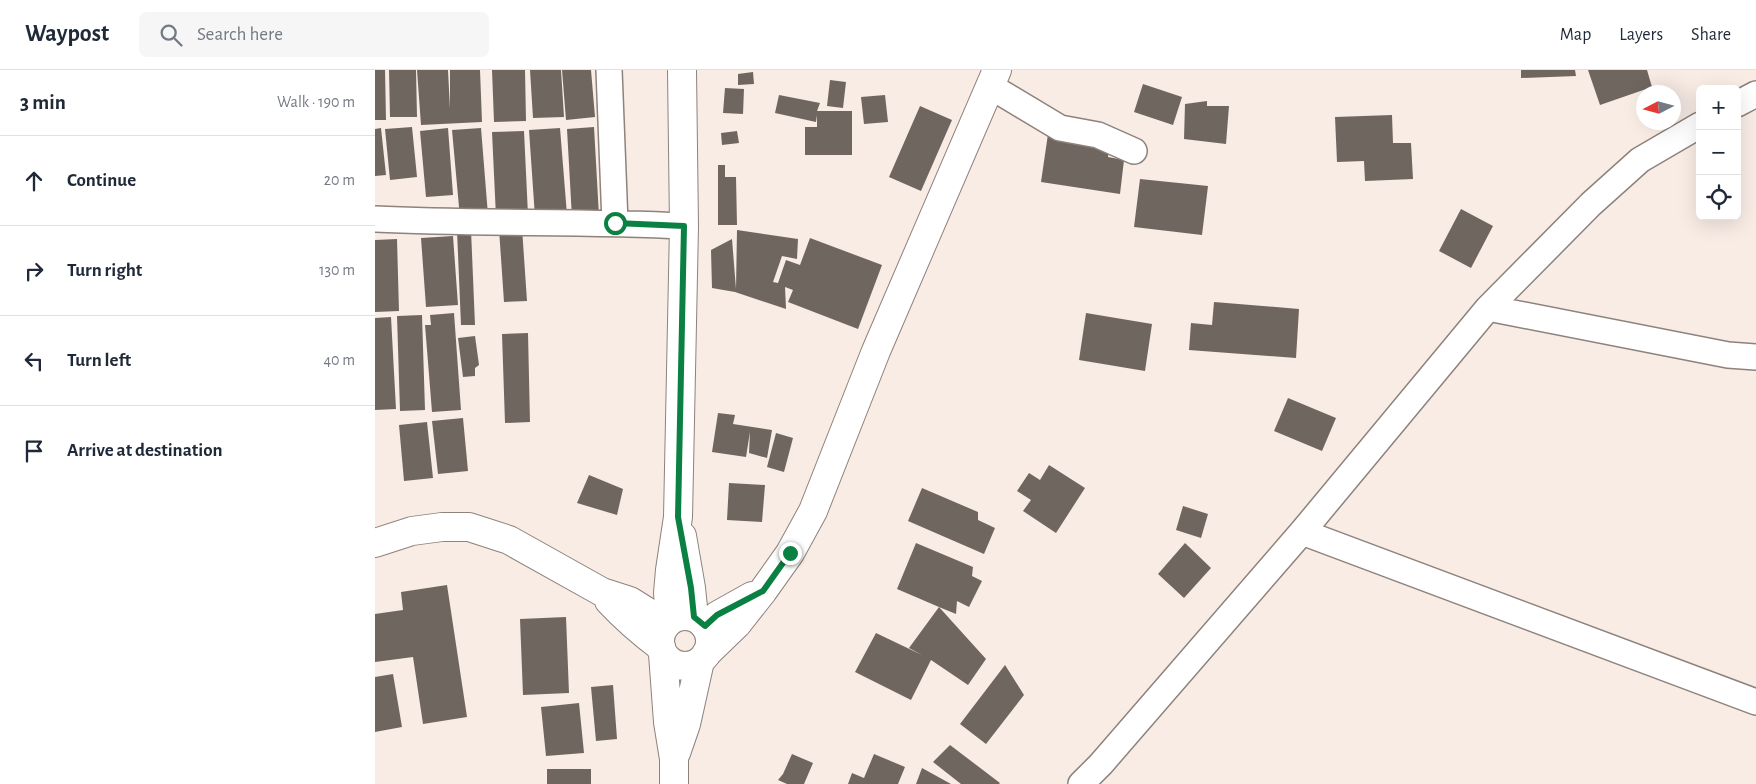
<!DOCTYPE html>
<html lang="en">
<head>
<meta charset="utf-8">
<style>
	body { margin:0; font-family:"Alegreya Sans",sans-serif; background:#f6f6f7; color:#1f2937 }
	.controls { position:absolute; right:15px; top:15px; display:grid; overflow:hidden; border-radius:8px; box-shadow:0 5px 20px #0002 }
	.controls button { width:45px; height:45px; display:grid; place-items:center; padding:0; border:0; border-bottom:1px solid #e0e1e3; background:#fff; color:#1f2937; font:25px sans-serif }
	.compass { position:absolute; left:1261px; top:15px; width:45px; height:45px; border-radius:50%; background:#fff; box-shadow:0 5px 20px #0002; rotate:264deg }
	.stop { position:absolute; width:15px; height:15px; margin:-11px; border:4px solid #0b8043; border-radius:50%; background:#fff }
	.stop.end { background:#0b8043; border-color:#fff; box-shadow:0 1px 5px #0008 }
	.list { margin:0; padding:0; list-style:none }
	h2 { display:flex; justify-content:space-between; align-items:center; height:65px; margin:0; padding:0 20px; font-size:21px }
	h2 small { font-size:16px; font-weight:400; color:#747a83 }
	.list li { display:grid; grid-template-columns:32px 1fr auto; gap:15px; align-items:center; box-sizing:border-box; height:90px; padding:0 20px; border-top:1px solid #e0e1e3 }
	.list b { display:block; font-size:19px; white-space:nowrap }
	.list em { font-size:16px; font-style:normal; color:#747a83 }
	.icon { flex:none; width:28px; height:28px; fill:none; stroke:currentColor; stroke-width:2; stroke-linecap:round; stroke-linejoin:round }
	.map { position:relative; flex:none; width:1381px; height:714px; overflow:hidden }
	header { display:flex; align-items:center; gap:30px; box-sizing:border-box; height:70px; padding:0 25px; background:#fff; border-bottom:1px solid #e0e1e3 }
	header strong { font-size:24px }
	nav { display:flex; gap:28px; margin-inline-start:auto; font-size:18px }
	.search { width:350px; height:45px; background:#f6f6f7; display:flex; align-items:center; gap:12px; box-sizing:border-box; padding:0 18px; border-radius:8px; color:#747a83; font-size:19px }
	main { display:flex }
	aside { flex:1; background:#fff }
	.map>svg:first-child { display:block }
	.building { fill:#706660 }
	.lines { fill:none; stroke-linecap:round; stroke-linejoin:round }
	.minor-casing { stroke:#8d827c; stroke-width:28 }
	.secondary-casing { stroke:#8d827c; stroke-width:30 }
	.primary-casing { stroke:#8d827c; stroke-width:30 }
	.minor { stroke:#fff; stroke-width:25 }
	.secondary { stroke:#fff; stroke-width:28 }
	.primary { stroke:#fff; stroke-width:28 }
	.route { stroke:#0b8043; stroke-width:6 }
</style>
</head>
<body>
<header>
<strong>Waypost</strong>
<div class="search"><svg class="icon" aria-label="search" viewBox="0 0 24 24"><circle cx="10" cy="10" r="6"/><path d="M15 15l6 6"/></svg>Search here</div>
<nav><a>Map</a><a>Layers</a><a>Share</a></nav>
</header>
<main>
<aside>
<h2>3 min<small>Walk · 190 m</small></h2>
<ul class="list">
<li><svg class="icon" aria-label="ahead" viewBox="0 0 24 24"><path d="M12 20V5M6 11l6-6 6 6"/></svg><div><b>Continue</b></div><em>20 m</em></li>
<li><svg class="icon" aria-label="right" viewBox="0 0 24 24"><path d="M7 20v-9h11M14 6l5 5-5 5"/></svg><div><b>Turn right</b></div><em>130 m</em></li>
<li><svg class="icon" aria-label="left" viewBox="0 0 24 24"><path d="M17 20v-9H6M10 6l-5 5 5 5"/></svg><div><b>Turn left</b></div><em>40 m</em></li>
<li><svg class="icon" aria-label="arrive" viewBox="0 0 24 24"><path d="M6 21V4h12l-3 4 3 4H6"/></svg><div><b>Arrive at destination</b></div></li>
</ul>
</aside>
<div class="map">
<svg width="1381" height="714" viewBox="0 0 1381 714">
	<rect width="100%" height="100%" fill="#f8ece5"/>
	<!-- building -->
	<path class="building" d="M0,0H10L11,50H0Z
		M14,0H41L42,47H15Z
		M42,0H73L75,39V0H105L107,52L46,55Z
		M117,0H150L151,51L119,52Z
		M155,0H186L189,47L158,48Z
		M187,0H216L220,47L191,50Z
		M1146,0H1200L1201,6L1146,8Z
		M1213,0H1272L1277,17L1225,35Z
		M378,2L379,14L363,15V4Z
		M455,10L471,12L468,38L452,36Z
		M768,14L807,27L798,55L759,42Z
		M350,18L369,19L368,44L348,43Z
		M404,25L445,33L442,41H477V85H430V57H442V45L441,52L400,43Z
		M510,25L513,52L489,54L486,27Z
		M832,31V36H854L851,74L809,69L810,34Z
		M545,36L577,50L546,121L514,107Z
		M1017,45L1018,73H1036L1038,109L990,111L989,91L962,92L960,47Z
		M37,57L42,107L15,110L10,59Z
		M219,57L224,146L197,148L192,59Z
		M6,58L11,105L0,106V59Z
		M73,58L78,125L51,127L45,61Z
		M106,58L113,145L85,148L77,60Z
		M185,58L192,145L160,147L154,60Z
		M149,61L153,145L121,147L117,62Z
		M362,61L364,73L347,75L346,63Z
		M673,64L735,73L733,87L749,90L745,124L666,112Z
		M343,95H350V107H361L362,155H343Z
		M765,109L833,116L827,165L759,157Z
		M1086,139L1118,156L1096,198L1064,181Z
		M147,158L152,231L129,232L124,159Z
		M96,160L100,255H86L82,161Z
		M362,160L423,169L422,189L407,186L398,212L403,213L411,190L425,195L435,168L507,195L483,259L413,232L418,220L410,217L411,239L360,222L337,218L336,180L357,169L361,219Z
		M78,166L83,235L51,237L46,168Z
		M22,169L24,241L0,242V170Z
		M839,232L924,239L921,288L814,280L816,253L837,255Z
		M79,243L86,340L57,342L50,255H56L55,245Z
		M711,243L777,254L770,301L704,290Z
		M47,245L50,340L25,341L22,246Z
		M16,247L21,339L0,340V248Z
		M153,263L155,352L130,353L127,264Z
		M100,266L104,295L100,298V306L88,307L83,268Z
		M913,328L961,348L947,381L899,361Z
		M343,343L360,345L358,354L397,360L392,388L374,383L375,362L371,387L337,382Z
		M88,348L93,401L63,404L57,351Z
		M52,352L58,408L29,411L24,355Z
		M401,363L418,368L409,402L392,397Z
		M674,395L710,418L681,463L648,441L656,430L642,421L654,403L665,410Z
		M214,405L248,419L242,445L202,433Z
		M354,413L390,415L387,452L352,450Z
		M547,418L603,442V450L620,458L609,484L533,451Z
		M808,436L833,444L826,468L801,460Z
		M541,473L598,497L597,506L607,511L594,537L582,531L581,544L564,537L611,589L593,615L556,590L536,630L480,602L501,563L547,585L534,578L564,537L522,519Z
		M810,473L836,498L809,528L783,504Z
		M72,515L92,647L48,654L38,587L0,592V544L28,540L26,522Z
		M191,547L194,623L148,625L145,549Z
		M630,595L649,625L611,674L585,654Z
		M18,604L27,657L0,662V607Z
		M238,615L242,669L221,671L216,617Z
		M204,633L209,683L171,686L166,637Z
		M575,675L625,713L624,714H586L558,692Z
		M417,684L438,693L429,714H412L403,710L408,704Z
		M499,684L530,697L523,714H473L477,703L489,708Z
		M547,698L576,714H541Z
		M172,699H216V714H172Z"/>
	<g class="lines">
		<defs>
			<path id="minor" d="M234,0L240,153
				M615,16L685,58L723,65L759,81
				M1362,34L1381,24
				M0,149C103,154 206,151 309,156
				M1113,238L1353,285L1381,287
				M927,462L1381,632
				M706,714L726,694L927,462L1113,238L1216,134L1265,90L1325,55"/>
			<path id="secondary" d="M0,473L37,461L67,457H94L134,470L227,522L255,531L271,541L290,556
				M234,531C250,548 267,563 286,577
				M330,556L343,545L377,526
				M331,584L362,554L388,521L415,483L438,441L501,281L622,0"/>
			<path id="primary" d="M307,466L316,518L319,547
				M285 571a25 25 0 1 1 50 0a25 25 0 1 1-50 0Z
				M295,550L293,523L295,500L303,447L309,156L307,0
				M288,584L293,652L299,689V714
				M301,683L311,654L325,591"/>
		</defs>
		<!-- minor casing -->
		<use href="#minor" class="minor-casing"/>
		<!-- secondary casing -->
		<use href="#secondary" class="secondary-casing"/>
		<!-- primary casing -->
		<use href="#primary" class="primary-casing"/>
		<!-- minor -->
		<use href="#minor" class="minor"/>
		<!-- secondary -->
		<use href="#secondary" class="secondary"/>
		<!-- primary -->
		<use href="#primary" class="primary"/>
	</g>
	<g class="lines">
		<!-- route -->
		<path class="route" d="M240,153L309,156L303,447L316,518L319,547L330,556L342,545L388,521L415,483"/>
	</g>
</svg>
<div class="controls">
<button>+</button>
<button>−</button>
<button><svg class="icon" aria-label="locate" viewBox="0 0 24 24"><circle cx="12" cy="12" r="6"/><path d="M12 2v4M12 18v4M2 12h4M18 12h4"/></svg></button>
</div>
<svg class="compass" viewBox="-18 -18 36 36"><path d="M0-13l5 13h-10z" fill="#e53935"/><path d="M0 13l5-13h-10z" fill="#747a83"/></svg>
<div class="stop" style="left:240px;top:153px"></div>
<div class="stop end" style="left:415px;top:483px"></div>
</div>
</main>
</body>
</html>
